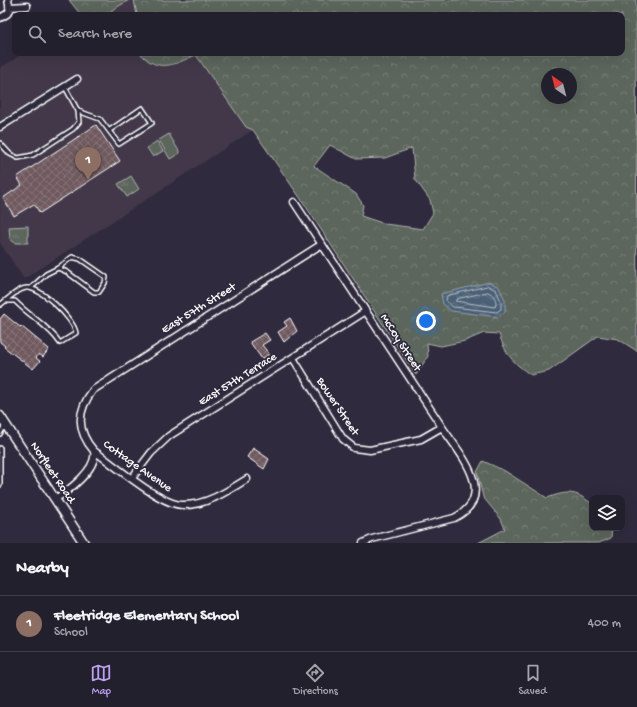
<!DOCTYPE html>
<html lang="en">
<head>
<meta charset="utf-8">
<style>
	body { margin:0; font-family:"Gochi Hand",sans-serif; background:#2f2d3a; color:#f1f3f6 }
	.controls { position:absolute; right:12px; bottom:12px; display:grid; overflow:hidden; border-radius:8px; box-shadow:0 4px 16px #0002 }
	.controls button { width:36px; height:36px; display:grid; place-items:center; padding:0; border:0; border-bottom:1px solid #403e4a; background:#23202e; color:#f1f3f6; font:20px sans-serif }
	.compass { position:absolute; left:541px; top:68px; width:36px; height:36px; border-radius:50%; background:#23202e; box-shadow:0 4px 16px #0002; rotate:325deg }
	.you { position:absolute; left:426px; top:321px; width:14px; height:14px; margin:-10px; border:3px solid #fff; border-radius:50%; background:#1a73e8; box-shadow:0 0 0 6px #1a73e833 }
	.badge { display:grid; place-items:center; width:26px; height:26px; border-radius:50%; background:#bca0f2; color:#fff; font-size:13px; font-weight:700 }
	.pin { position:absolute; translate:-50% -33px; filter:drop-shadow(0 1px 2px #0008) }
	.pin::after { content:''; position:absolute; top:21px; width:14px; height:12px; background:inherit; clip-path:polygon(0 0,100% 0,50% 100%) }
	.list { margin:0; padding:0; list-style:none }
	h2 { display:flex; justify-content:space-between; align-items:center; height:52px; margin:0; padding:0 16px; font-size:17px }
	h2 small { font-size:13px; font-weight:400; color:#a3a3aa }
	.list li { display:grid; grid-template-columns:26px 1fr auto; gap:12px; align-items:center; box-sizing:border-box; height:56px; padding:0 16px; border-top:1px solid #403e4a }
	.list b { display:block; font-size:15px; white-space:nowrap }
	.list p { margin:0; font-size:13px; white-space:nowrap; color:#a3a3aa }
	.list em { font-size:13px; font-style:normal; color:#a3a3aa }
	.icon { flex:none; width:22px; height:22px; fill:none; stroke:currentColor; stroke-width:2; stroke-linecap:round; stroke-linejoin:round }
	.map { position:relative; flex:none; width:637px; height:543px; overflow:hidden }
	.search { position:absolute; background:#23202e; box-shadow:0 4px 16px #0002; left:12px; right:12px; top:12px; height:44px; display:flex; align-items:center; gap:10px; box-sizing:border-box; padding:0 14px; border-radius:8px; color:#a3a3aa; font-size:15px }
	.sheet { height:108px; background:#23202e }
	nav { display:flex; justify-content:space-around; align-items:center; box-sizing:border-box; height:56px; border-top:1px solid #403e4a; background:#23202e; font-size:11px; color:#a3a3aa }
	nav a { display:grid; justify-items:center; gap:2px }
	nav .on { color:#bca0f2 }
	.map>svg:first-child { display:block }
	.built { fill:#423848 }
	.forest { fill:url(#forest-crowns); stroke:#aeb2ad; fill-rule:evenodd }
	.park { fill:url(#park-tufts); stroke:#aeb2ad }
	.pitch { fill:#5c665b; stroke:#aeb2ad }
	.water { fill:url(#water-waves); stroke:#93a0ad }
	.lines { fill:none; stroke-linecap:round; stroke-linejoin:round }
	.shore { stroke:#b7bfc8; stroke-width:1 }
	.building { fill:url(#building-cross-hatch); stroke:#fff }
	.service-casing { stroke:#fff; stroke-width:6 }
	.minor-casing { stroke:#fff; stroke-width:9 }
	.tertiary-casing { stroke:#fff; stroke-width:11 }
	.service { stroke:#2f2a3d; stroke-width:3 }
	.minor { stroke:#2f2a3d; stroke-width:6 }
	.tertiary { stroke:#2f2a3d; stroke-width:8 }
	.labels { text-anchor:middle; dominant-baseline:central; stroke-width:3.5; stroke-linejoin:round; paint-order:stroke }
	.street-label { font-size:12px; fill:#fff; stroke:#2f2a3d }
</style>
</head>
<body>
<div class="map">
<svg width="637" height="543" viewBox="0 0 637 543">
	<defs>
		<pattern id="forest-crowns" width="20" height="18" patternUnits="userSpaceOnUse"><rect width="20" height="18" fill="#5c665b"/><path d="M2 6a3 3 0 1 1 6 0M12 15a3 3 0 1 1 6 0" fill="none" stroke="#747d74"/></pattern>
		<pattern id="park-tufts" width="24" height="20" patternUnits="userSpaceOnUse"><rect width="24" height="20" fill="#5c665b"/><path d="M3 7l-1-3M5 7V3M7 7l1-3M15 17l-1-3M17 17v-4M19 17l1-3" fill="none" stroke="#747d74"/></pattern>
		<pattern id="water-waves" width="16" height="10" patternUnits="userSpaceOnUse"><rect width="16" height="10" fill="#4b6076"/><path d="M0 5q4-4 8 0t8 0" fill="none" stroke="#66788b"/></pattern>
		<pattern id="building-cross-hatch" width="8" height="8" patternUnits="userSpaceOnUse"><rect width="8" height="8" fill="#705a60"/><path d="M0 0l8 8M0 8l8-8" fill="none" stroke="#857378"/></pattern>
	</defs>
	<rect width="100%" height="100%" fill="#2f2a3d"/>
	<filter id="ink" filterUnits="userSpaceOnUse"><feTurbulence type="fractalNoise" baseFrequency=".025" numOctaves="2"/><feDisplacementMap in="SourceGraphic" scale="8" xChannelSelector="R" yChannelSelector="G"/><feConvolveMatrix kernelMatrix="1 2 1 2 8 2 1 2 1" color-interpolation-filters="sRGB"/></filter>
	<g filter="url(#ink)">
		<!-- built -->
		<path class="built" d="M109,0H167L177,15H85Z
			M24,53H202L253,130L24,279L0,243V68Z"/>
		<!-- forest -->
		<path class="forest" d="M69,0H129L104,15H81Z
			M134,0H636L637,351L618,339L598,336L549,371L531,375C512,362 506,355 499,334L484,333L465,341L441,346L427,343L428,356L416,375L303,202L253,130L246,127L196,55C175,64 158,74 140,53H622V15H137ZM547,74H571V98H547ZM330,145L356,159L385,158L412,148L415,179L430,200L433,213L423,229L385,224L361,216L363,205L356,194L314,166Z
			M483,461L505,471L547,498C567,491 575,490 592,504V528H612L611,538L599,543H478L505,529L501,519L483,497L477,472Z"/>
		<!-- park -->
		<path class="park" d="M131,176L139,189L127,197L118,184Z
			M28,226V243H15L10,239L9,227Z"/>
		<!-- pitch -->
		<path class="pitch" d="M169,134L180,153L170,159L159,140Z
			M157,141L163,151L153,157L147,148Z"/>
		<!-- water -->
		<path class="water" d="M489,282L499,287L505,300V312L498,317L451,311L443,304L441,294Z"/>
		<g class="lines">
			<!-- shore -->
			<path class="shore" d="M488,286L496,290L501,301V309L497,312L453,307L446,301L447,296Z
				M488,292C494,294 498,302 495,307L455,301L457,299Z"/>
		</g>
		<!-- building -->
		<path class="building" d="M96,125L120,161L40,213L34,204L14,216L3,198L22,185L17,177Z
			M4,314L20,327L21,326L49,349L43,357L39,354L36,358L40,361L33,369L4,347L5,346L0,342V319Z
			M290,318L297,331L284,342L278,332L287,326L284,322Z
			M265,333L270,340L262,345L269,354L262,359L250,342Z
			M253,448L269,459L264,469L247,457Z"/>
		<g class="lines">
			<defs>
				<path id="service" d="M78,111L100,119L119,144L152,123L142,108L110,130
					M0,143L10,154L18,158L33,155L73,129L79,122L78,111L65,87
					M32,287L46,274L58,268L67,272L94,292H99L105,283L106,277L80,259L72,257L58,268
					M0,305C7,300 17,289 26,288C40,286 74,319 76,333L60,343C49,326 29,316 15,301H7
					M0,434L5,425
					M0,448V485"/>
				<path id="minor" d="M9,7L27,6
					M0,18L7,14L10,10L8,0
					M0,127L77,79
					M294,202L442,427C460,454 499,496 454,518L372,539L363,543
					M293,358L343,439L354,448L370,450L421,439L442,427
					M132,478L151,453L169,436L366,311
					M247,479C228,491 205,506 182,505C159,504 115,465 94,451C76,430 77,411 93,390L322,244
					M55,499C68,491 98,469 94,451"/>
				<path id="tertiary" d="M0,416L84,543"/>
			</defs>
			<!-- service casing -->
			<use href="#service" class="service-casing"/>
			<!-- minor casing -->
			<use href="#minor" class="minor-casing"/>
			<!-- tertiary casing -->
			<use href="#tertiary" class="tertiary-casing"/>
			<!-- service -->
			<use href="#service" class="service"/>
			<!-- minor -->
			<use href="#minor" class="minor"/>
			<!-- tertiary -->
			<use href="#tertiary" class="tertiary"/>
		</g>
	</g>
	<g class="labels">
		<!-- street labels -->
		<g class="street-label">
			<text transform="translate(199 309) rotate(-32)">East 57th Street</text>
			<text transform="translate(400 343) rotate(57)">McCoy Street</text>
			<text transform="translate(238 380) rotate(-32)">East 57th Terrace</text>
			<text transform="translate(337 407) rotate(56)">Bower Street</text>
			<text transform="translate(137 467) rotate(35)">Cottage Avenue</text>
			<text transform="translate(52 473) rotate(56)">Norfleet Road</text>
		</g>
	</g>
</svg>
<div class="controls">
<button><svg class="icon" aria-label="layers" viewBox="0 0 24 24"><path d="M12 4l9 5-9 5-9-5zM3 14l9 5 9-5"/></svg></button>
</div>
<svg class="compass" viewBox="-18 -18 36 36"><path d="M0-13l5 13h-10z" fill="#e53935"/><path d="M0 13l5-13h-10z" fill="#a3a3aa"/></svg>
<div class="you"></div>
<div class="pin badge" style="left:88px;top:180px;background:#8d6e63">1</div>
<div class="search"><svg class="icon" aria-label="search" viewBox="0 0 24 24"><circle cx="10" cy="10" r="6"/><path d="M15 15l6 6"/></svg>Search here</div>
</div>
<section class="sheet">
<h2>Nearby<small></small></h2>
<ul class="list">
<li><span class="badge" style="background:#8d6e63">1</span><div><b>Fleetridge Elementary School</b><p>School</p></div><em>400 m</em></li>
</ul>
</section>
<nav>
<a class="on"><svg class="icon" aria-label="map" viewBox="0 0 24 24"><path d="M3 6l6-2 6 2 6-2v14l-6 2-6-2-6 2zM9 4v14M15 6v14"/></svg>Map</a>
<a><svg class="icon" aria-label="directions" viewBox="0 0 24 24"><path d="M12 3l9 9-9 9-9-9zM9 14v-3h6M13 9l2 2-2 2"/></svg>Directions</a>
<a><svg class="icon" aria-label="saved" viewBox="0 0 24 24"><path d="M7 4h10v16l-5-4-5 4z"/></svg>Saved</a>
</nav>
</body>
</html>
